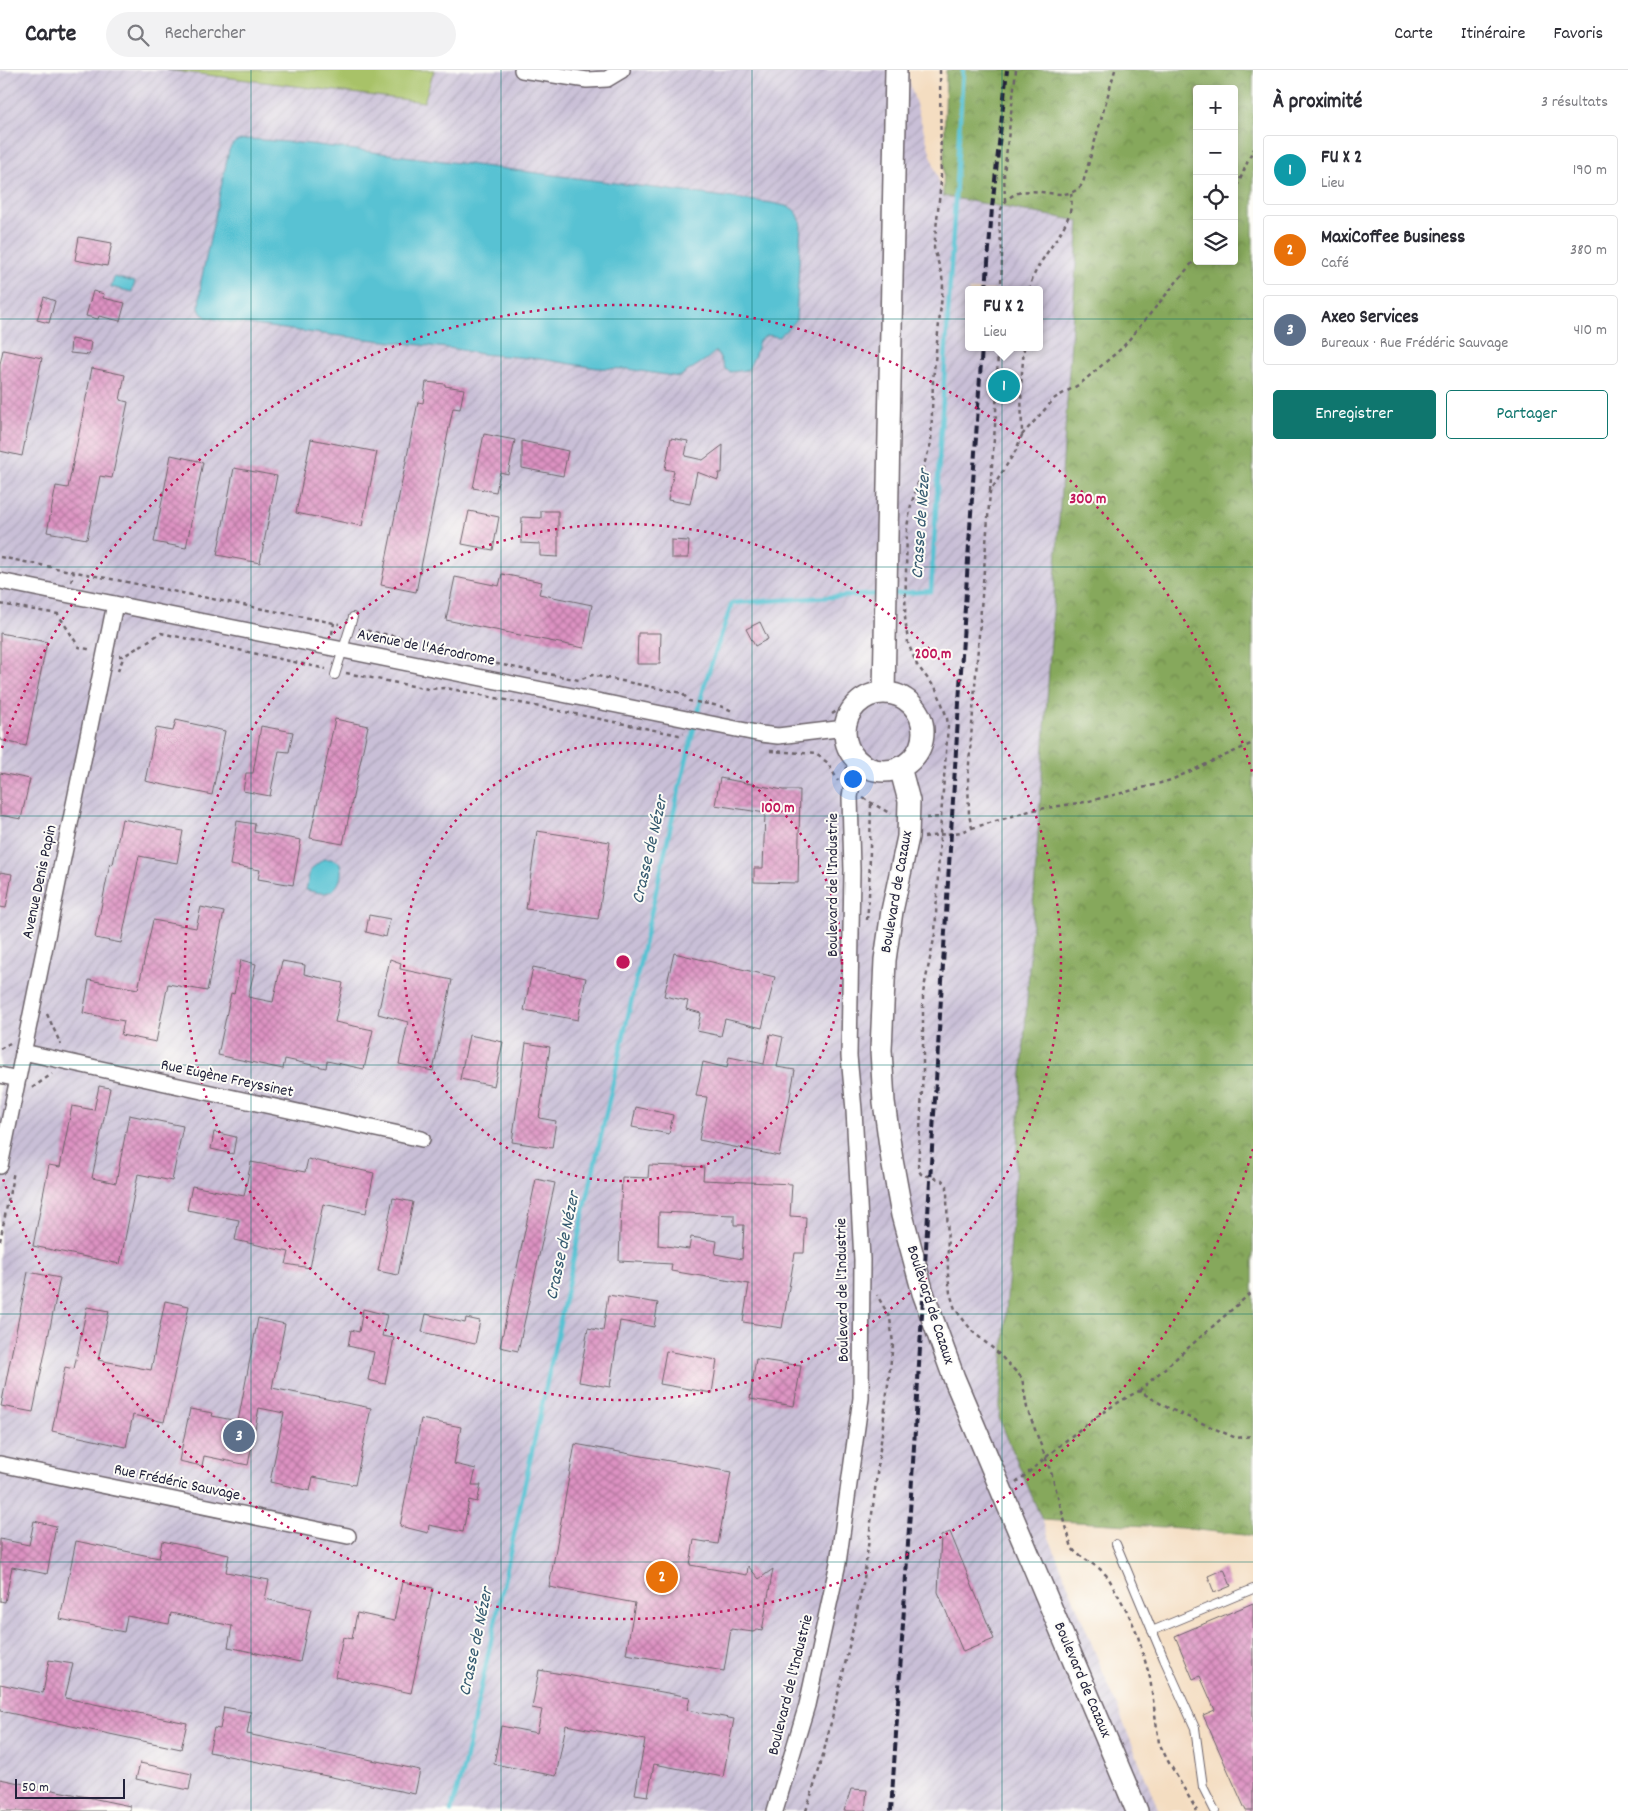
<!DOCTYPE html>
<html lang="fr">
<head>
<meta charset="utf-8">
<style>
	body { margin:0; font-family:Dekko,sans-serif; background:#f2f2f3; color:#2b2b33 }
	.controls { position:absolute; right:15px; top:15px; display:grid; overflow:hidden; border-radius:5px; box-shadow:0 2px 8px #0003 }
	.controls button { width:45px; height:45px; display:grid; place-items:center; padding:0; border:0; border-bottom:1px solid #e1e1e2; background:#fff; color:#2b2b33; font:25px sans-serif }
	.scale { position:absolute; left:15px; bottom:12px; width:110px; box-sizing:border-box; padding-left:5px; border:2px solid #22223b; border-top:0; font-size:14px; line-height:18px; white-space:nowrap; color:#22223b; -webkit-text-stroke:4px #fdfcf7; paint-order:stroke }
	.you { position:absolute; left:852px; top:708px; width:18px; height:18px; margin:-12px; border:4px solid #fff; border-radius:50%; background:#1a73e8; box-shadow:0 0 0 8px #1a73e833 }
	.badge { display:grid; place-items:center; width:32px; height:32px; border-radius:50%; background:#0f766e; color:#fff; font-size:16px; font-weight:700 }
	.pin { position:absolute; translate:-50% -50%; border:2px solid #fff; box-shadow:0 1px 5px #0006 }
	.popup { position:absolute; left:965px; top:216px; width:78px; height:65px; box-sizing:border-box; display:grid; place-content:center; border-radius:5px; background:#fff; filter:drop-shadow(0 1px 4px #0005); font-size:16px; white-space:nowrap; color:#7c7c81 }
	.popup b { font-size:19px; color:#2b2b33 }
	.popup::after { content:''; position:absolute; left:50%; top:100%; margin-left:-10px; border:10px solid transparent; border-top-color:#fff }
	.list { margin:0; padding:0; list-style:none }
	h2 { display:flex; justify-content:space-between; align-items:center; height:65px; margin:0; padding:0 20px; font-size:21px }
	h2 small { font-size:16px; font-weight:400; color:#7c7c81 }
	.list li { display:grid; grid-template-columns:32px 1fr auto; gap:15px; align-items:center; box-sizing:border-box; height:70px; margin:0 10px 10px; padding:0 10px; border:1px solid #e1e1e2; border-radius:5px }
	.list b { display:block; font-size:19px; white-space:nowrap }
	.list p { margin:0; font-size:16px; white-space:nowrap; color:#7c7c81 }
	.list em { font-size:16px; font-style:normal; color:#7c7c81 }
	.actions { display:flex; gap:10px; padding:15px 20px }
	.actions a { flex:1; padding:11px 0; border:1px solid #0f766e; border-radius:5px; text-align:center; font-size:18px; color:#0f766e }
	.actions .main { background:#0f766e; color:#fff }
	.icon { flex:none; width:28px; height:28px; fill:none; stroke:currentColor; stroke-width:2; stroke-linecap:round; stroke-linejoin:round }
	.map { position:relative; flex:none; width:1253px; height:1741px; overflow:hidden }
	header { display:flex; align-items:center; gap:30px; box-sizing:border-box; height:70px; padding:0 25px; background:#fff; border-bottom:1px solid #e1e1e2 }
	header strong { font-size:24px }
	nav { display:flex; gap:28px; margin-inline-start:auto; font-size:18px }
	.search { width:350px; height:45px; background:#f2f2f3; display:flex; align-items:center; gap:12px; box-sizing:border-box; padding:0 18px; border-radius:28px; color:#7c7c81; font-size:19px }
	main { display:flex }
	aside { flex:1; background:#fff }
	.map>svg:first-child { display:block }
	.industrial { fill:url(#industrial-furrows); fill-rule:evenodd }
	.green { fill:#a8c268; stroke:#657252 }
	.forest { fill:url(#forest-crowns); stroke:#54654c; fill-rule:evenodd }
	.water { fill:#58c2d3; stroke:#3d7287 }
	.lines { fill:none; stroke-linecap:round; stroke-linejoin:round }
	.stream { stroke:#58c2d3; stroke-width:4.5 }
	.building { fill:url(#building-cross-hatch); fill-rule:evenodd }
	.lane-casing { stroke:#6c636a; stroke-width:10 }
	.street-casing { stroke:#6c636a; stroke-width:18 }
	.secondary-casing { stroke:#6c636a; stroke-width:24 }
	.path { stroke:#6c636a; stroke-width:2.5; stroke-dasharray:4 4; stroke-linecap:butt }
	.lane { stroke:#fff; stroke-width:8 }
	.street { stroke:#fff; stroke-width:15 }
	.secondary { stroke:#fff; stroke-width:21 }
	.rail { stroke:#22223b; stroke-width:4; stroke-dasharray:8 4; stroke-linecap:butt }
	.grid { fill:none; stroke:#0f766e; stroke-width:1; stroke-opacity:0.55 }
	.ring { fill:none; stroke:#c2185b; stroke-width:2.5; stroke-dasharray:2.5 5 }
	.labels { text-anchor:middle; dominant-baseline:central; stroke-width:4; stroke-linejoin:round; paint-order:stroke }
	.street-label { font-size:16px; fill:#22223b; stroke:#fdfcf7 }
	.water-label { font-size:18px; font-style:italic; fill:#355a70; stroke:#fdfcf7 }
	.centre { fill:#c2185b; stroke:#fdfcf7; stroke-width:2.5 }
	.ring-label { font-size:15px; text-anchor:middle; font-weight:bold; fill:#c2185b; stroke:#fdfcf7; stroke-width:4; stroke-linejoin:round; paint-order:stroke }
</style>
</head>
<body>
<header>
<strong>Carte</strong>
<div class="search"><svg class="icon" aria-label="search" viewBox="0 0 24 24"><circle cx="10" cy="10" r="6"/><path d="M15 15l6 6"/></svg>Rechercher</div>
<nav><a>Carte</a><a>Itinéraire</a><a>Favoris</a></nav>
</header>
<main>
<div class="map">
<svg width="1253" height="1741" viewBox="0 0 1253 1741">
	<defs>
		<pattern id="industrial-furrows" width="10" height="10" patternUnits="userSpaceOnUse" patternTransform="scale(1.25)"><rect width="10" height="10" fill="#c9bfd7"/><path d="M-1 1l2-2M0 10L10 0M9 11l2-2" fill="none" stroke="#aca4b9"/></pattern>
		<pattern id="forest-crowns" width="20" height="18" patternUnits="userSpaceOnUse" patternTransform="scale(1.25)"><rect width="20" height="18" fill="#86a85c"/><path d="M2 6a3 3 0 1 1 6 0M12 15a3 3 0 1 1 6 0" fill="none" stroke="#6d884d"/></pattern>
		<pattern id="building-cross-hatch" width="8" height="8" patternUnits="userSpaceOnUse" patternTransform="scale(1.25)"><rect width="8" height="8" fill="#dd92c2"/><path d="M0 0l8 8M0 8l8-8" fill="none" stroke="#b3779f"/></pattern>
	</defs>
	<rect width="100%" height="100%" fill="#fdfcf7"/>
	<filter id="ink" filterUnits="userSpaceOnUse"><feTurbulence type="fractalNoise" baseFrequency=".02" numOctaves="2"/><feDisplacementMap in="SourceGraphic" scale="10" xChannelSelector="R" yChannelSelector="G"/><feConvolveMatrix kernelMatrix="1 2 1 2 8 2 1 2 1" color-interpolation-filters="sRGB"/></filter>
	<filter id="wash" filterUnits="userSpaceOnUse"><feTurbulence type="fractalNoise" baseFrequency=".0096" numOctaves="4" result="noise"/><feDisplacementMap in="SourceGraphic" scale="20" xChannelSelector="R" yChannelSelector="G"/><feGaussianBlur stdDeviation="1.12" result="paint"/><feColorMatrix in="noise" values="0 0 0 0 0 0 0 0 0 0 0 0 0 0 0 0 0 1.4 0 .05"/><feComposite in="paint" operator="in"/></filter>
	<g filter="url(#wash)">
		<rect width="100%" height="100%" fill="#f4ddc1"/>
		<!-- industrial -->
		<path class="industrial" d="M0,0H168L424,32L434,0H906L943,126L1079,150L999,1348L1042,1450L1159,1741H0ZM969,220H1039V277H969Z"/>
		<!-- green -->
		<path class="green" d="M167,0H434L424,32Z"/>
		<!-- forest -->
		<path class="forest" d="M946,0H1253V1466L1181,1458L1042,1450L999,1348L1079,151L943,126ZM1197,19H1234V191H1197Z"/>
		<!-- water -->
		<path class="water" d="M250,69L310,74L772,133C789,137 798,136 801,155L796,251L779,267L767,265L759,271L755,285L748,300L730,302L725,299L717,282H715L707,289L679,307L627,299L597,298L540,289L481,284L456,279L322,264L223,251L206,247L201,243L199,238L201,211L229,80C234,70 239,70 250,69Z
			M114,207L135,212L132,222L111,217Z
			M323,789H331L339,792C345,805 338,823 323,823C317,823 312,821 306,820L310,800Z"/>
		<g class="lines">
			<!-- stream -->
			<path class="stream" d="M892,524L931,521L963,0
				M451,1741L464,1696L577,1173L674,741L705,613L732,533L880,524"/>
		</g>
		<g id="blocks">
			<!-- building -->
			<path class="building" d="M79,167L112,173L107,196L75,190Z
				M93,221L104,224L103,228L125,233L120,251L99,246L98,249L86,246Z
				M44,227L55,231L49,253L37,250Z
				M71,269L91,272L89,285L70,283Z
				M3,280L42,288L22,386L0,381V294Z
				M92,298L125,305L120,330L128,332L112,408L100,406L87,469L47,462L56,416L68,418Z
				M426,312L445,314V316L464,319L460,339L453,338L416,522L381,515L418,332L423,333Z
				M484,364L515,370L508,404L500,402L496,422L473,418Z
				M671,368L688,371L685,386L703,390L723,375L722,403H719L718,410L697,402L690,434L668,430L674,401L665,399Z
				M311,369L377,382L362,456L296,443Z
				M522,371L568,381L563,406L522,398Z
				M171,385L203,392L186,478L154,472Z
				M234,398L277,406L260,493L217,485Z
				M469,441L499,447L493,480L462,474Z
				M541,441H558V487L540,486V474L521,473L522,447L541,448Z
				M671,470L689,471L688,488H671Z
				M502,504L542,512L539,524L592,535L584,578L446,550L455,507L499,516Z
				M760,552L768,569L755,576L746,559Z
				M0,563L47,572L26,676L0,670Z
				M638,563H661L660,594H637Z
				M335,649L368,656L343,774L310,768Z
				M176,650L225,661L212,725L145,711L156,658L173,661Z
				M261,656L293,662L289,682L279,681L270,726L243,721L246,703H253Z
				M0,703L30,709L21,749L0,745Z
				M720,708L783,720H800L798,813L754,812V798H763L765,743L715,735Z
				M122,749L183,761L177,793L139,786L121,873L95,868L110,793L113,794Z
				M237,751L255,754L254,762L301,770L293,815L258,809L260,800L230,795Z
				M537,761L610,772L598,849L526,839Z
				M0,802L12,804L6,838L0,837Z
				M201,837L224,842L207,921L168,914L156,972L121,965L124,951L83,943L89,910L138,919L153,850L196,858Z
				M369,845L390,849L386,867L366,862Z
				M674,883L775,907L762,958L725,949L721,966L697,961L701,943L686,939L688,931L664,926Z
				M390,889L401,893L400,899L452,910L433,1001L399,994L408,952L378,944Z
				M241,890L256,894L248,927L273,932L282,891L305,895L304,904L343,913L335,952L373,960L364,999L327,991L326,998L285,989L283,999L218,985L231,923L234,924Z
				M533,897L586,908L578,950L524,940Z
				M770,964L783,967L777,997L795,1000L779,1086L699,1070L707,1027L696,1026L703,992L727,998L729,987L764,994Z
				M469,965L503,972L494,1016L460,1009Z
				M526,973L550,977L539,1048L556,1051L552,1078L512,1072Z
				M99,1016L110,1018L92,1108L116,1113L129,1045L183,1056L172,1111L138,1104L120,1194L33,1176L49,1095L60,1097L72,1036L94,1040Z
				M636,1037L673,1045L669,1064L632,1057Z
				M214,1062L236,1067L233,1084L211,1079Z
				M308,1089L374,1103L366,1143L323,1134L310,1198L286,1194L289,1182L235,1170L239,1150L187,1140L192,1116L244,1126L251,1092L305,1102Z
				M649,1095L704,1097L703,1110L792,1114L790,1146L806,1147L804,1183H795L782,1258L743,1252L749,1214L671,1201L672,1194L619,1191L622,1107L648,1108ZM659,1142L734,1145V1155H744L742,1189L715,1184L717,1171L691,1167L689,1179L658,1175Z
				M536,1109L555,1113L518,1281L500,1277Z
				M393,1128L413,1132L398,1205L378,1201Z
				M28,1202L60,1208L33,1342L1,1336Z
				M608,1225L658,1233L654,1257L620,1251L610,1317L579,1312L588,1258L603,1261Z
				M165,1231L189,1236L164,1352L133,1345L126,1377L52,1361L65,1297L74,1299L87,1237L109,1241L98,1290L151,1300Z
				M363,1239L387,1245L382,1266L394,1268L385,1314L368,1310L374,1282L348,1276L351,1260L359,1262Z
				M426,1244L465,1253L466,1248L480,1251L475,1274L422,1262Z
				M258,1248L285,1254L272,1318L371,1338L355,1415L313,1407L310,1421L270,1412L284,1343L259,1338L248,1395L204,1386L202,1396L179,1391L190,1339L213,1343L212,1346L238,1351Z
				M666,1281L717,1290L712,1323L660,1314Z
				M756,1289L801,1296L794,1336L750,1329Z
				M421,1349L461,1357L454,1394L476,1399L472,1415H481L477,1432L469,1430L463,1462L429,1455L428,1463L400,1456Z
				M575,1374L731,1402L718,1474L694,1470L690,1495L747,1505L748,1496L759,1509L773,1499L762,1561L757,1560L753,1562L731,1559L724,1601L626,1584L635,1533L549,1517Z
				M34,1451L56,1456L47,1504L12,1497L5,1532L0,1531V1469L29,1475Z
				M950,1462L994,1569L963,1582L938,1522L941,1466Z
				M76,1471L159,1488L162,1471L229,1485L226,1502L269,1510L265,1529L311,1539L300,1592L228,1577L232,1556L171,1543L169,1554L127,1546L124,1562L60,1549Z
				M1224,1499L1231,1516L1214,1523L1208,1506Z
				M402,1512L433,1518L411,1623L335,1607L343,1567L352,1569L357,1543L394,1551Z
				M1253,1533V1741H1246L1203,1645L1215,1640L1200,1606L1193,1609L1175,1566Z
				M49,1590L73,1594L65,1628L187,1653L181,1679L0,1641V1614L43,1623Z
				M539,1600L690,1627L687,1640L734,1649L723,1707L654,1694L648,1726L635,1724L645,1670L566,1655L556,1706L494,1694L501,1656L537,1663L542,1640L532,1638Z
				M224,1637L251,1642L247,1664L420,1700L415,1724L209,1682L214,1658L220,1659Z
				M140,1693L192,1704L189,1720L136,1709Z
				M0,1709L130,1736V1741H0Z
				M851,1719L867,1720L865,1741H844Z"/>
		</g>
	</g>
	<g filter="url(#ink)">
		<use href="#blocks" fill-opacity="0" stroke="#6c636a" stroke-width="1"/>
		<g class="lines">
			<defs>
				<path id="lane" d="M335,605L353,547
					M1116,1474L1164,1589L1195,1658L1203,1717L1215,1741
					M1152,1561L1253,1519"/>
				<path id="street" d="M522,0L587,10L607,9L622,0
					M0,511L761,664L778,666L845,658
					M23,982L422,1069
					M0,1005L18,1009
					M0,1096L115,534
					M0,1394L348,1466
					M775,1741L807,1635L838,1493L861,1328L862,1190L854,1040L849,986L852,800L850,727L856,690"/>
				<path id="secondary" d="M884,623L896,0
					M845 662a39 39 0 1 1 78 0a39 39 0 1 1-78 0Z
					M900,697L909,731L908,767L892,841L885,890L881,980L884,1032L892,1090L902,1145L923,1223L954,1308L1137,1741"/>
			</defs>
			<!-- lane casing -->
			<use href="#lane" class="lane-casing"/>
			<!-- street casing -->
			<use href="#street" class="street-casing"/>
			<!-- secondary casing -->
			<use href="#secondary" class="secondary-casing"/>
			<!-- path -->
			<path class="path" d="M940,0L941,111L934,178L942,206L943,216L933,310L931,373L911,435L907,457L905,547L908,573L917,595L936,619L940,628L947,648L948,656L941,747L935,864L923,923V1001L918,1099L921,1104L942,1110L947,1116L948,1205L950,1223L955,1239L973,1262L996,1281L1022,1308L1027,1338L1052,1405L1072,1478L1076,1483L1100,1499L1108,1507L1128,1543L1137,1563L1150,1608L1159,1673L1168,1691L1197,1741
				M1234,124L1253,79
				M1005,131L1004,104L1016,0
				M1001,220C1001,208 1002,196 1002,185C1002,168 993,142 1008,129C1031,108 1066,139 1083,113L1115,0
				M1029,220C1036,185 1077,157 1071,123
				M1022,365L1055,328L1080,314L1122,278L1197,187
				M990,421L996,343L998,277
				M0,487L339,554
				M71,512L74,502
				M0,534L58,544L79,577L92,580
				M359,559L444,576L451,585L579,610L592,605L682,623L689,631C700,633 727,635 734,643
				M332,564L334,553
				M119,586H124L161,563L326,599
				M118,601L124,586
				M346,603L428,619L446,618L679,665L684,664
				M832,644L840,639
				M770,681L816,684L828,693L838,711
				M863,728L891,744
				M926,748L940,747
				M972,758L1033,740L1085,732L1154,715L1171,710L1253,673
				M924,767L961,762L972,758L969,745L968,707L990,422L1016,380L1022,365L1021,315L1024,277
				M867,850L869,827L871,732
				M47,944L61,975
				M0,979L10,973
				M32,1018L52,1004
				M0,1171L14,1101
				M1139,1321L1253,1221
				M1016,1413C1055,1380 1093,1344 1139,1321L1170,1339L1236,1368L1253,1366
				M806,1741L820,1697L842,1608L864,1509L893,1274L890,1248L877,1225"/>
			<!-- lane -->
			<use href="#lane" class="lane"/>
			<!-- street -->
			<use href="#street" class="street"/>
			<!-- secondary -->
			<use href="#secondary" class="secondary"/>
			<!-- rail -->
			<path class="rail" d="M986,220L992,138L1007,0
				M891,1741C923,1253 949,765 982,277"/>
		</g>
	</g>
	<!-- grid -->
	<path class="grid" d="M251,0V1741M501,0V1741M752,0V1741M1002,0V1741M0,249H1253M0,497H1253M0,746H1253M0,995H1253M0,1244H1253M0,1492H1253"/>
	<!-- distance rings -->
	<g class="ring">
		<circle cx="623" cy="892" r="219"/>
		<circle cx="623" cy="892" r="438"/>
		<path d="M1253 1079A657 657 0 0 1 2 1106M2 678A657 657 0 0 1 1253 705"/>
	</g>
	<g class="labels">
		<!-- street labels -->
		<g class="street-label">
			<text transform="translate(426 578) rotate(11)">Avenue de l'Aérodrome</text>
			<text transform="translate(40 812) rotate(-78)">Avenue Denis Papin</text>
			<text transform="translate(833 815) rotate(-90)">Boulevard de l'Industrie</text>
			<text transform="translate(897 822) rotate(-80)">Boulevard de Cazaux</text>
			<text transform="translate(227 1009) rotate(12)">Rue Eugène Freyssinet</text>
			<text transform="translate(843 1220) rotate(-91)">Boulevard de l'Industrie</text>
			<text transform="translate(930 1235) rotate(72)">Boulevard de Cazaux</text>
			<text transform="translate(177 1413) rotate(12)">Rue Frédéric Sauvage</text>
			<text transform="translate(1082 1610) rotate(67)">Boulevard de Cazaux</text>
			<text transform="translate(791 1615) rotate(-76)">Boulevard de l'Industrie</text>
		</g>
		<!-- water labels -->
		<g class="water-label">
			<text transform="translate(922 454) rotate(-86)">Crasse de Nézer</text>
			<text transform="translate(651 780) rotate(-77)">Crasse de Nézer</text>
			<text transform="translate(564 1176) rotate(-78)">Crasse de Nézer</text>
			<text transform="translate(477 1572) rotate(-78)">Crasse de Nézer</text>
		</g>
	</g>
	<circle cx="623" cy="892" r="8" class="centre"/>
	<g class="ring-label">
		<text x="1088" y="433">300 m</text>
		<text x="933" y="588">200 m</text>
		<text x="778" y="742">100 m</text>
	</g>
</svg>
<div class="controls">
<button>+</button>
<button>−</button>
<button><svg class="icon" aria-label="locate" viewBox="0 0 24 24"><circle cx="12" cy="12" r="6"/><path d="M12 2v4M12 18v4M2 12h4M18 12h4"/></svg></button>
<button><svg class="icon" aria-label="layers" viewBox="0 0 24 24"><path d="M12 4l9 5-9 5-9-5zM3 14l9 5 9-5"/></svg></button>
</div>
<div class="scale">50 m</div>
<div class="you"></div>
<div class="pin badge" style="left:1004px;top:316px;background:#0f9aa8">1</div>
<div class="popup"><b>FU X 2</b>Lieu</div>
<div class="pin badge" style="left:662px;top:1507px;background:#e8710a">2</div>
<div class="pin badge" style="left:239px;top:1366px;background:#5c6f8a">3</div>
</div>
<aside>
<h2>À proximité<small>3 résultats</small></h2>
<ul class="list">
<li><span class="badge" style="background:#0f9aa8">1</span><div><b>FU X 2</b><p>Lieu</p></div><em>190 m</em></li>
<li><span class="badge" style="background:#e8710a">2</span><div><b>MaxiCoffee Business</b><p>Café</p></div><em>380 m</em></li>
<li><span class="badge" style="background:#5c6f8a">3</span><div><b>Axeo Services</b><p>Bureaux · Rue Frédéric Sauvage</p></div><em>410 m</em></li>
</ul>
<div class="actions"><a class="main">Enregistrer</a><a>Partager</a></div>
</aside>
</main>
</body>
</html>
